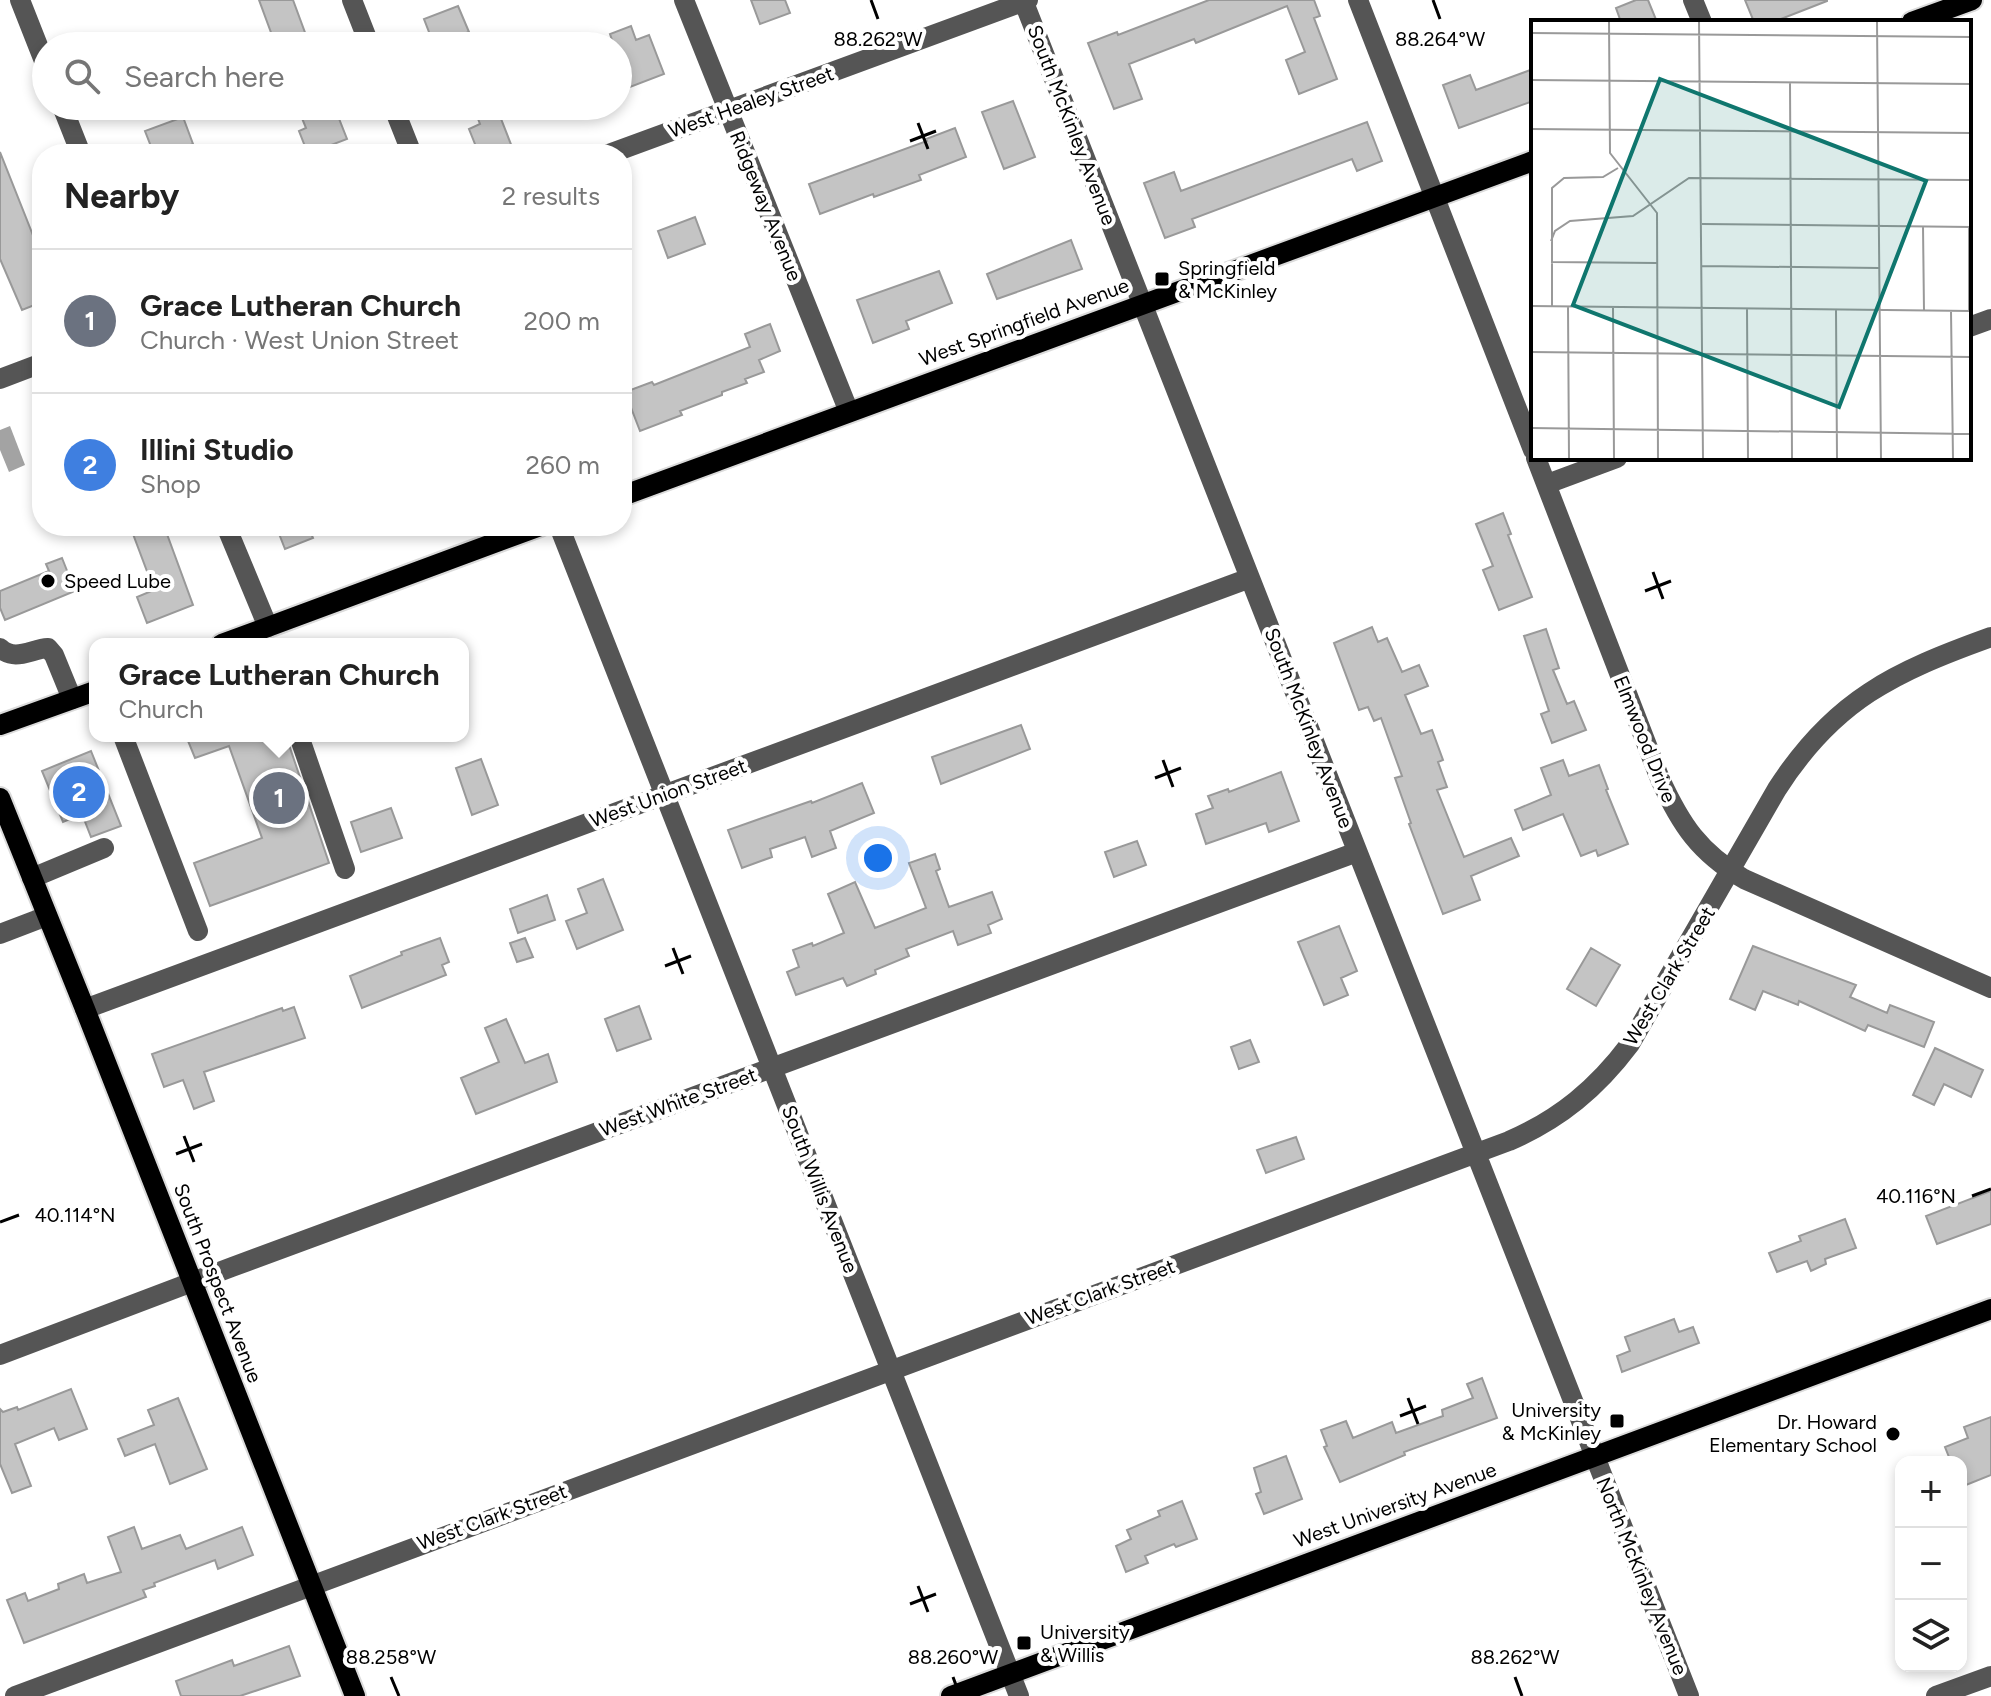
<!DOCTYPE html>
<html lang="en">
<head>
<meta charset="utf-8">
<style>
	body { margin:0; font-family:Figtree,sans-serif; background:#f2f2f2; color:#222 }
	.controls { position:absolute; right:24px; bottom:24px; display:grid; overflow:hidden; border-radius:16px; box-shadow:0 4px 12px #0003 }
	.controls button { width:72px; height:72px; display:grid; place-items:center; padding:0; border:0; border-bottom:2px solid #e0e0e0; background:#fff; color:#222; font:40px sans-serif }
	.you { position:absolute; left:878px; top:858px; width:28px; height:28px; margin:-20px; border:6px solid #fff; border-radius:50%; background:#1a73e8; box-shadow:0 0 0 12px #1a73e833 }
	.badge { display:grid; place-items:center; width:52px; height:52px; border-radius:50%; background:#111827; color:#fff; font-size:26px; font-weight:700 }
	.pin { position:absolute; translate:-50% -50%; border:4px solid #fff; box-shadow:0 2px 8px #0006 }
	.popup { position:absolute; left:89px; top:638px; width:380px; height:104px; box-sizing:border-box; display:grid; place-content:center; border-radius:16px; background:#fff; filter:drop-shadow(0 2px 6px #0005); font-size:26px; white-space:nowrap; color:#767676 }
	.popup b { font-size:30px; color:#222 }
	.popup::after { content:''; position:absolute; left:50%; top:100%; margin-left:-16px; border:16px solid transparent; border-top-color:#fff }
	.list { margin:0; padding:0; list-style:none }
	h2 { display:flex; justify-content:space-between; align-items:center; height:104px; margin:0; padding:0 32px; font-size:34px }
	h2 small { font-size:26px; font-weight:400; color:#767676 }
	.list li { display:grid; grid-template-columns:52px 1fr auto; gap:24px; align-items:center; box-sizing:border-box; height:144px; padding:0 32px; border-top:2px solid #e0e0e0 }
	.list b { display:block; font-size:30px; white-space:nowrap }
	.list p { margin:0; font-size:26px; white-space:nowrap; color:#767676 }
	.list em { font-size:26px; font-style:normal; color:#767676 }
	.icon { flex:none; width:44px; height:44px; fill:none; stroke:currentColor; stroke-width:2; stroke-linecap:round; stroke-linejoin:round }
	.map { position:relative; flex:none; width:1991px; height:1696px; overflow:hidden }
	.search { position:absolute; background:#fff; box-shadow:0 4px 12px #0003; left:32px; top:32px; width:600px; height:88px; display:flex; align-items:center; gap:20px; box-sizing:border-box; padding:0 28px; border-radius:44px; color:#767676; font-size:30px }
	.panel { position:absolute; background:#fff; box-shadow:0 4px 12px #0003; left:32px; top:144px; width:600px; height:392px; border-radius:32px }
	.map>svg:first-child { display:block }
	.water { fill:#a3a3a3 }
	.building { fill:#c4c4c4; stroke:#999; stroke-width:2 }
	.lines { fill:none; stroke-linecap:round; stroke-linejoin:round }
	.major-casing { stroke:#dbdbdb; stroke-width:24 }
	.minor { stroke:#555; stroke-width:20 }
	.major { stroke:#000; stroke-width:20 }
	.ticks { fill:none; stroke:#000; stroke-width:3 }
	.poi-dot { fill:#000; stroke:#fff; stroke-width:3 }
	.labels { text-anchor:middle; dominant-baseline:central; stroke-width:8; stroke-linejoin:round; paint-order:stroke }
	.street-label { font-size:20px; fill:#000; stroke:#fff }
	.poi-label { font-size:20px; fill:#000; stroke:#fff; text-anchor:start }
	.inset-road { fill:none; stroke:#999; stroke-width:2 }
	.view { fill:#0f766e; fill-opacity:0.15; stroke:#0f766e; stroke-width:4 }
	.inset-edge { fill:none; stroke:#000; stroke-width:4 }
	.ticks-label { font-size:20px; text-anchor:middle; fill:#000; stroke:#fff; stroke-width:8; stroke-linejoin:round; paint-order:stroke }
</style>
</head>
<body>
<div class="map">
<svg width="1991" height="1696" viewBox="0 0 1991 1696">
	<rect width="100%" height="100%" fill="#fff"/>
	<!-- water -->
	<path class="water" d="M10,426L25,465L9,472L0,450V430Z"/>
	<!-- building -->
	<path class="building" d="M259,0H293L307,38L286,46H276Z
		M751,0H785L790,13L760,24Z
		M1209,0H1314L1320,16L1314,18L1337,79L1299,94L1286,60L1305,52L1287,6L1196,43L1194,39L1129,64L1142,99L1114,109L1088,43L1117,32L1118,35Z
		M1636,0H1648L1657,22H1621L1616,8Z
		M1745,0H1827V1L1773,22H1754Z
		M458,6L469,32L434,45L424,19Z
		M631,26L636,40L649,35L664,74L630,87L618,56V46H614L610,34Z
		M1533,69V101L1459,128L1443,85L1470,75L1476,90Z
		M1013,101L1035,157L1004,169L982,112Z
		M297,106H334L347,139L308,154L299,131L306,128Z
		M489,106H496L512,147L494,154H479L469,129L480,124L475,111Z
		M183,117L193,144L167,154H154L145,131Z
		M1367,122L1382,161L1357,171L1352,159L1192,219L1195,227L1165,238L1144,183L1174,172L1181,191Z
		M955,128L966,157L919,175L921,180L874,197L873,194L820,214L809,184L927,141L926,139Z
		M0,152L42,258V302L22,310L0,259Z
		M695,217L705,244L668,258L658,231Z
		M1071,240L1082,269L997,299L987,274Z
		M939,271L952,303L906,321L909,329L873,343L857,300Z
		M770,324L780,351L759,360L764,372L745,379L747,383L722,392V395L680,411L682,415L640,431L625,392L652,382L654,385L750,347L745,334Z
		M1503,513L1511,534L1508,535L1532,597L1499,610L1483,570L1493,566L1476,524Z
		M130,526H164L193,605L147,623L137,597L154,590Z
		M276,526H308L313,538L285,549Z
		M62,558L75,591L5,620L0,608V591L49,571L46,564Z
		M1372,627L1378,642L1387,638L1402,672L1419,665L1428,686L1405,695L1421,734L1432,730L1443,760L1438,762L1447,787L1437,790L1464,857L1511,838L1519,856L1471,876L1480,900L1443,914L1409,824L1411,823L1395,778L1402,776L1381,718L1374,721L1368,707L1359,710L1334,643Z
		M1546,629L1559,668L1553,670L1567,704L1574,701L1586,730L1552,743L1541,714L1549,711L1524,636Z
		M1021,725L1030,749L941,784L932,757Z
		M186,736H286L329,863L210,906L194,863L262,838L229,746L195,758Z
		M91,751L121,826L91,837L82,814L63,822L42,771Z
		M481,759L498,805L472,815L456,768Z
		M1563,760L1569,776L1599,765L1608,789L1606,790L1628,844L1598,856L1596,850L1581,856L1563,814L1523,830L1515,810L1551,795L1541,768Z
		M1281,772L1299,821L1269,832L1266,823L1206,844L1196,814L1213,808L1208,796L1228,789L1229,792Z
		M862,783L874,813L830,831L836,848L812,857L805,837L770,849L772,857L742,868L728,830L811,801L812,803Z
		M391,808L402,838L361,852L351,822Z
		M1137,841L1146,865L1114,877L1105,852Z
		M935,854L940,869L936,871L949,907L992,892L1002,919L988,925L991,933L958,945L953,931L906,949L909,956L875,970L876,974L847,986L843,978L796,995L787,972L799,967L793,950L812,943L813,946L844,933L828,894L855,882L875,928L926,908L909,863Z
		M603,879L623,930L577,949L566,921L587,913L578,889Z
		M547,895L555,920L518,933L510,909Z
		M1339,926L1357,971L1341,978L1348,995L1324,1005L1298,942Z
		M440,938L449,962L442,965L446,975L362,1008L350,976L402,955L401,952Z
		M525,938L533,957L517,962L510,943Z
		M1753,946L1856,985L1850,997L1887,1013L1890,1005L1934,1022L1924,1047L1868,1025L1865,1031L1799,1001L1798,1005L1763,991L1755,1010L1730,999Z
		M1591,948L1620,965L1596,1006L1567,989Z
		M639,1006L651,1039L617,1051L605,1019Z
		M294,1007L305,1038L204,1072L214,1101L194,1109L183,1080L164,1087L152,1054L282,1008L283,1011Z
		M506,1019L525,1063L548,1054L557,1082L476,1114L461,1078L499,1062L485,1028Z
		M1250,1040L1259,1062L1239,1069L1231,1047Z
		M1935,1048L1983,1070L1971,1097L1944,1084L1934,1105L1913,1095Z
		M1296,1137L1304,1159L1266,1173L1257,1150Z
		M1991,1191V1224L1937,1244L1926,1216Z
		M1845,1219L1856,1248L1825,1259L1826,1264L1811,1271L1807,1261L1777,1272L1769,1253L1801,1241L1799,1236Z
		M1674,1319L1679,1332L1693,1327L1699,1343L1622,1372L1617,1356L1630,1351L1625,1337Z
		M1482,1378L1497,1418L1404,1452L1405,1455L1340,1482L1324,1447L1327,1446L1321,1430L1346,1421L1353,1438L1392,1422L1396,1433L1443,1416L1442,1410L1473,1398L1467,1384Z
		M71,1389L87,1429L59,1440L54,1428L15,1444L31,1486L12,1493L0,1464V1409L3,1412L17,1407L18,1410Z
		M178,1398L207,1469L170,1484L155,1444L125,1456L118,1439L154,1425L148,1410Z
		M1991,1417V1475L1961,1487V1462H1951L1945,1447L1968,1438L1964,1427Z
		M1286,1456L1302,1499L1264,1514L1256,1494L1261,1492L1254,1468Z
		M1182,1501L1197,1539L1176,1547L1174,1544L1145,1556L1148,1563L1126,1572L1116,1546L1131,1539L1127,1530L1160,1516L1158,1511Z
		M134,1527L142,1549L180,1535L186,1549L242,1527L253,1555L218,1569L215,1560L154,1583L155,1586L143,1590L146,1597L24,1643L7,1600L25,1593L28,1601L59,1589L58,1584L84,1574L87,1583L121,1572L108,1537Z
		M289,1646L300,1676L240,1696H181L176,1681L232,1660L234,1666Z"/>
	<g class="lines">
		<defs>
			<path id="major" d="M1912,22L1972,0
				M622,496L1533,161
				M222,644L540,526
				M0,725L95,691
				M0,798L85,1009L355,1696
				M951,1696L1991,1309"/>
		</defs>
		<!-- major casing -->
		<use href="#major" class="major-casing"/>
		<!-- minor -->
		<path class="minor" d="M20,0L46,66
			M352,0L370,46
			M684,0L849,412
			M1023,0L1689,1696
			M1358,0L1533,450
			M1693,0L1702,22
			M62,106L81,154
			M393,106L412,154
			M609,154L1028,0
			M1969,327L1991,319
			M0,379L42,363
			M1536,458L1660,779C1681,825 1699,852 1744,879L1991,988
			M1547,484L1617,458
			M226,526L268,627
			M559,526L1019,1696
			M0,648C15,662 31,649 48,648L54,655L72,699
			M123,736L198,931
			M299,736L345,869
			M32,878L104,848
			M0,934L47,916
			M85,1009L1250,578
			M0,1355L232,1267L1357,852
			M15,1696L1509,1141C1560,1119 1597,1088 1630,1044L1777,789C1834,700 1894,672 1991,637
			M1936,1696L1991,1676"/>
		<!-- major -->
		<use href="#major" class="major"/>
	</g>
	<!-- ticks -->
	<path class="ticks" d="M871,0L878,19M1433,0L1440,19M918,123L928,149M910,141L936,131M1653,572L1663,599M1645,591L1671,581M1163,760L1173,787M1155,778L1181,768M673,948L683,974M665,966L691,956M184,1136L194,1162M176,1154L202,1144M1972,1196L1991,1189M0,1222L19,1215M1408,1398L1418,1424M1400,1416L1426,1406M918,1586L928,1612M910,1604L936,1594M391,1677L399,1696M953,1677L960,1696M1515,1677L1522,1696"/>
	<!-- markers -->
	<g class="poi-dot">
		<rect x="1154" y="271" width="16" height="16" rx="4"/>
		<circle cx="48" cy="581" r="8"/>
		<rect x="1609" y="1413" width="16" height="16" rx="4"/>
		<circle cx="1893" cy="1434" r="8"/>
		<rect x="1016" y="1635" width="16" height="16" rx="4"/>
	</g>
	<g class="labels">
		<!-- street labels -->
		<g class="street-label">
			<text transform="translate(751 102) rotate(-20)">West Healey Street</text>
			<text transform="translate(1072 125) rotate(69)">South McKinley Avenue</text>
			<text transform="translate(766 206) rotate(68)">Ridgeway Avenue</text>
			<text transform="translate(1024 322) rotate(-20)">West Springfield Avenue</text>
			<text transform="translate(1309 728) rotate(69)">South McKinley Avenue</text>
			<text transform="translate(1645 739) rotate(68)">Elmwood Drive</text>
			<text transform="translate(668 793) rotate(-20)">West Union Street</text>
			<text transform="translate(1669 976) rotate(-59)">West Clark Street</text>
			<text transform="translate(678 1102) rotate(-20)">West White Street</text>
			<text transform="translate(820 1189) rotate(69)">South Willis Avenue</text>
			<text transform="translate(218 1283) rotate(69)">South Prospect Avenue</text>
			<text transform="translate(1100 1292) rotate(-20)">West Clark Street</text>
			<text transform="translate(1395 1505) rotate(-20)">West University Avenue</text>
			<text transform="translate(492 1517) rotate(-20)">West Clark Street</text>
			<text transform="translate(1642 1576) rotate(68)">North McKinley Avenue</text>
		</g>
		<!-- poi labels -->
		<g class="poi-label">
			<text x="1178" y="268">Springfield<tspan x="1178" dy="23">&amp; McKinley</tspan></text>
			<text x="64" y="581">Speed Lube</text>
			<text x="1601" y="1410" text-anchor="end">University<tspan x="1601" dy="23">&amp; McKinley</tspan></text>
			<text x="1877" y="1422" text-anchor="end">Dr. Howard<tspan x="1877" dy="23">Elementary School</tspan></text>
			<text x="1040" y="1632">University<tspan x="1040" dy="23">&amp; Willis</tspan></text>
		</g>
	</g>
	<!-- overview -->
	<g transform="translate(1531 20)">
		<rect width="440" height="440" fill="#fff"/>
		<path class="inset-road" d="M78,1L79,133L126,193L127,439M168,1L172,439M346,1L350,439M0,13L440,17M0,60L440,64M259,63L261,439M0,109L440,113M171,204L440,207M392,206L393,291M438,207V291M20,221L24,211L39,201L102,196L158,158L440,160M20,242L126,243M171,246L348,248M0,286L440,291M21,286V168L33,158L72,157L87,148M37,286L38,439M82,287L83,439M216,289L217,439M305,290L306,439M420,291L422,439M0,332L440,337M0,408L440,414"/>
		<path class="view" d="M129,59L395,161L308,387L42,285Z"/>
		<rect width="440" height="440" class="inset-edge"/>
	</g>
	<g class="ticks-label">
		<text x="878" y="46">88.262°W</text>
		<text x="1440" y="46">88.264°W</text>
		<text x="1916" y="1203">40.116°N</text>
		<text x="75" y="1222">40.114°N</text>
		<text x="391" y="1664">88.258°W</text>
		<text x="953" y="1664">88.260°W</text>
		<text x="1515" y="1664">88.262°W</text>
	</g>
</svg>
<div class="controls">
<button>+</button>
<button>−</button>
<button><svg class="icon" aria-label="layers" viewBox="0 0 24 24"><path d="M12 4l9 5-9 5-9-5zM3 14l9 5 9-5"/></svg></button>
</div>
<div class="you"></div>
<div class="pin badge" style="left:279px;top:798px;background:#6b7280">1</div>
<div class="popup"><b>Grace Lutheran Church</b>Church</div>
<div class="pin badge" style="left:79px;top:792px;background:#3f7fe0">2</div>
<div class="search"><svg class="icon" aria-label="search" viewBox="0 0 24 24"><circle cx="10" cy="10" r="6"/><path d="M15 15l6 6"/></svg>Search here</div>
<section class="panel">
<h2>Nearby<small>2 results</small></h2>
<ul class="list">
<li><span class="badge" style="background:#6b7280">1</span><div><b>Grace Lutheran Church</b><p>Church · West Union Street</p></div><em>200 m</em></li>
<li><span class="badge" style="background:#3f7fe0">2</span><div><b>Illini Studio</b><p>Shop</p></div><em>260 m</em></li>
</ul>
</section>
</div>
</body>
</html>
